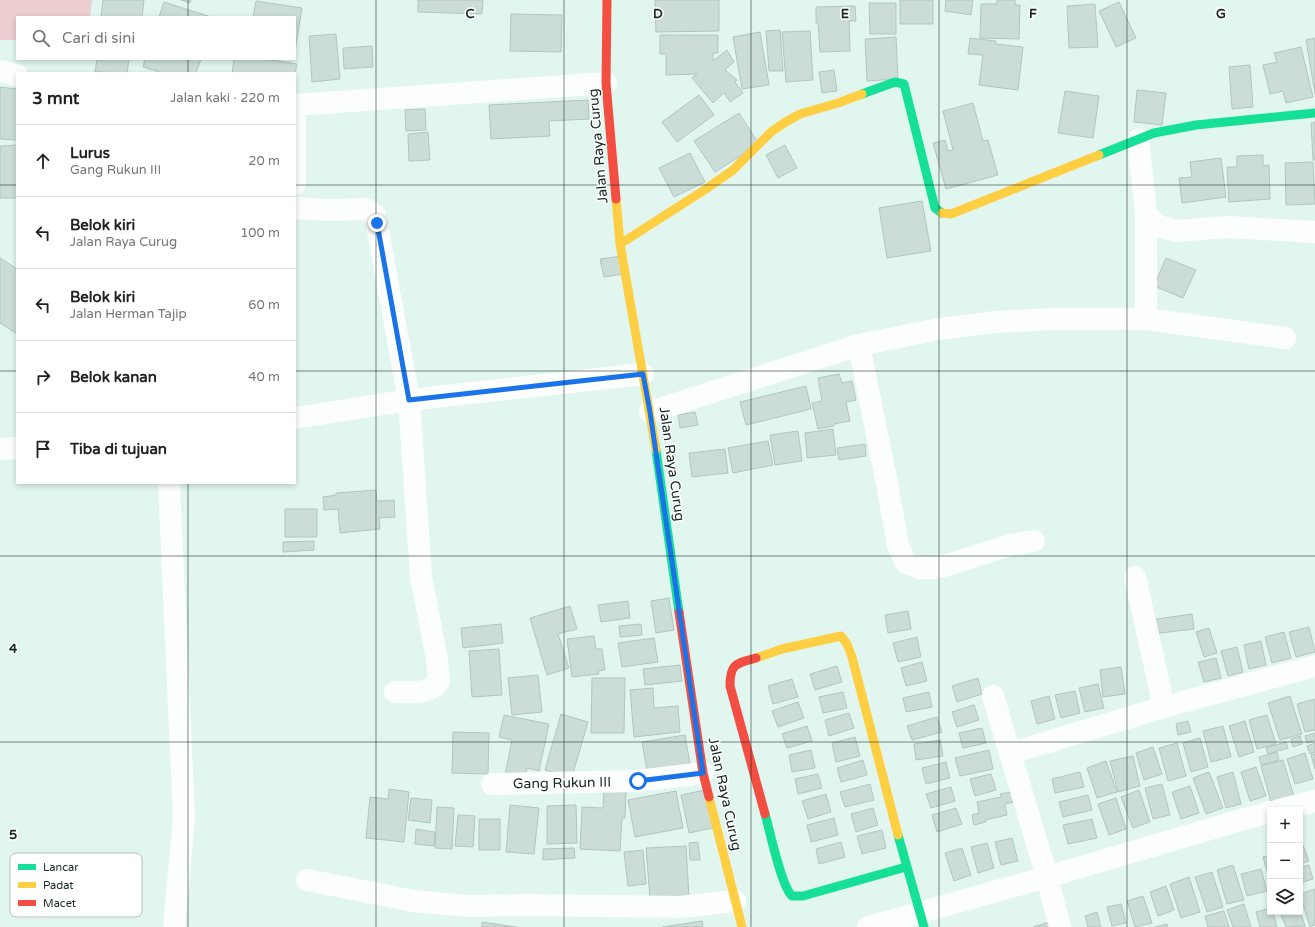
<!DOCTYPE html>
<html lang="id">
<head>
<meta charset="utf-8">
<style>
	body { margin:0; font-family:"Varela Round",sans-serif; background:#f2f2f2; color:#222 }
	.controls { position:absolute; right:12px; bottom:12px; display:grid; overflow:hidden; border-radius:0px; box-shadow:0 2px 6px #0003 }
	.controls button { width:36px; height:36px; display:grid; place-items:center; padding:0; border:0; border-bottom:1px solid #e0e0e0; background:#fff; color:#222; font:20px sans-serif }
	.stop { position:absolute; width:12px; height:12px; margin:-9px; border:3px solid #1a73e8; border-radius:50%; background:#fff }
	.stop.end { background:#1a73e8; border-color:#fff; box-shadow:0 1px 4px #0008 }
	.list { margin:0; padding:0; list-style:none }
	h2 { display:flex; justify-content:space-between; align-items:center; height:52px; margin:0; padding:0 16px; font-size:17px }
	h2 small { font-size:13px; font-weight:400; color:#767676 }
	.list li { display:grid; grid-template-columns:26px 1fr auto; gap:12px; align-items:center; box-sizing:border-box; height:72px; padding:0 16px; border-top:1px solid #e0e0e0 }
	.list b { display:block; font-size:15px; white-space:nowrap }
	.list p { margin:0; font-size:13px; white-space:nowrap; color:#767676 }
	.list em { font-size:13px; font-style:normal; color:#767676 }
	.icon { flex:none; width:22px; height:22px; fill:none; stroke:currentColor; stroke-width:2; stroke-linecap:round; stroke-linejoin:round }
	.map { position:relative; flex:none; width:1315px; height:927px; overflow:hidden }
	.search { position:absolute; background:#fff; box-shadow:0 2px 6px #0003; left:16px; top:16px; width:280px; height:44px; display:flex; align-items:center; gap:10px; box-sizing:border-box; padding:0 14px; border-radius:0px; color:#767676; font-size:15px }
	.panel { position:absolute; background:#fff; box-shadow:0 2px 6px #0003; left:16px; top:72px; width:280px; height:412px; border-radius:0px }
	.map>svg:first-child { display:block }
	.green { fill:#edced1 }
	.building { fill:#ccddd8; stroke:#b4c5c0 }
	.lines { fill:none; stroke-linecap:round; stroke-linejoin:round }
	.street { stroke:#fbfefd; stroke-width:22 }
	.fast { stroke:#16e098; stroke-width:9 }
	.slow { stroke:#ffcf43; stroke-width:9 }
	.jam { stroke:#f24e42; stroke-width:9 }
	.route { stroke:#1a73e8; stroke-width:5 }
	.grid { fill:none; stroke:#152722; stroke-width:1; stroke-opacity:0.55 }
	.labels { text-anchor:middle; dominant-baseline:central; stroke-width:3; stroke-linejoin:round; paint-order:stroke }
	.street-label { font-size:14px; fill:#152722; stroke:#fff }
	.key { fill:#fff; stroke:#b9bebd; stroke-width:1 }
	.key-label { font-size:11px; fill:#152722 }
	.grid-label { font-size:13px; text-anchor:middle; font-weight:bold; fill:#152722; stroke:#fff; stroke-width:3; stroke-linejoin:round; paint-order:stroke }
</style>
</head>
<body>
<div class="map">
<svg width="1315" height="927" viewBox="0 0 1315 927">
	<rect width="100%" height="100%" fill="#e2f6f0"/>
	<!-- green -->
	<path class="green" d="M0,0H92L90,17H17V40H0Z"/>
	<!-- building -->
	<path class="building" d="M103,0H144L142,17H101Z
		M181,0H191L190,3Z
		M418,0H483L482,14L418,12Z
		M655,0H719V31L656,32Z
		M900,0H933V24H900Z
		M946,0H973L971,15L945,11Z
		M997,0H1015V5H1020L1019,39L980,38L981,4H997Z
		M256,1L302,8L295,51V17H253Z
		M164,2L211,17H159Z
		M1119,2L1136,38L1116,47L1099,11Z
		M869,3H896V34H870Z
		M1095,4L1098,47L1069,48L1067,6Z
		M855,6L856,21H849L850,51L820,52L818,23H816V7Z
		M511,14L562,15L561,52L510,51Z
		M780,30L783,71H769L766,31Z
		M810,31L813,80L786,82L782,32Z
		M760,32L769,85L742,89L733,37Z
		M336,34L340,79L312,82L309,36Z
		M660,35H718V53H713V61L727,50L734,62L725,70L737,80L735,82L743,93L730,102L724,93L713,103L692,78L697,74L666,75V54H660Z
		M896,37L898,79L867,81L865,39Z
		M970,38L996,41V44L1023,47L1018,90L979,85L983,55L968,54Z
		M1315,38V94L1306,40Z
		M372,46L373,67L344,69L343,48Z
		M1301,47L1313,97L1286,103L1283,91L1270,94L1263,65L1277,62L1274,53Z
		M97,59H129L127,73L95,72Z
		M145,59H201L196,73H163L143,67Z
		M234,59H264L297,64L295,75V73H232Z
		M1250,65L1253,107L1232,109L1229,67Z
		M834,70L837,91L822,93L819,72Z
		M0,87L17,89V140L0,139Z
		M1137,90L1166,93L1162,125L1134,122Z
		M1065,91L1099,96L1093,138L1058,133Z
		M699,95L714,115L677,142L662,122Z
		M588,100L589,119L549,121L550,136L491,139L489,105Z
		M973,103L983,141L988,140L998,175L946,189L933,143L945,140L948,151L953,150L943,111Z
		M425,109L426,130L406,131L405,110Z
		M739,113L759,144L715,172L694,141Z
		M1315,122V160H1313L1311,123Z
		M428,132L430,160L409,161L408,134Z
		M17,145V198H0V146Z
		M785,145L797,168L778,178L766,155Z
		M690,153L705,182L674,197L659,168Z
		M1263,155V166L1269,165L1270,199L1229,202L1227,167H1237V156Z
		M1221,158L1226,197L1182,203L1179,178L1192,177L1190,162Z
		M1313,162L1315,204L1286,205L1285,163Z
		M922,201L931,251L887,258L879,208Z
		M621,256L624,274L604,277L600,259Z
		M0,258L17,269V334L0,323Z
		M1166,258L1196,270L1183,298L1154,286Z
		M839,374L842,383L852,381L856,400L846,402L850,421L834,424V426L818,429L812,403L822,401L818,378Z
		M806,386L811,409L746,425L740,402Z
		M695,412L698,425L680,428L678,415Z
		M833,429L836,455L807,458L805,433Z
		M798,431L802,461L775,465L770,435Z
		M768,441L773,465L733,473L728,448Z
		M865,444L866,456L839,460L837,448Z
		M725,449L728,473L692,477L689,453Z
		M376,490L377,501L394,500L395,517L379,518L380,529L340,533L338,509L324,510L323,497L336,495V493Z
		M285,509H317V537H285Z
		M314,541V550L283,552V542Z
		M669,598L674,630L656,633L651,601Z
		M628,601L630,618L601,622L598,605Z
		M570,606L577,629L558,634L569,668L547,675L530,618Z
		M908,611L911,629L888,633L885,615Z
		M1192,614L1194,629L1152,634L1150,620Z
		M501,624L503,643L463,648L461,628Z
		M641,624L642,635L620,637L619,626Z
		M1309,627L1315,652L1296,657L1289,632Z
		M1209,628L1217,653L1204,657L1196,632Z
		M1284,632L1291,658L1272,663L1265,637Z
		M594,636L596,649H602L605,670L598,671L599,674L572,677L567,639Z
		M917,637L921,657L898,662L893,643Z
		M654,638L658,662L622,667L618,643Z
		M1261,641L1266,665L1249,669L1244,645Z
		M1237,647L1243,672L1228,676L1221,651Z
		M499,649L502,695L472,697L469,651Z
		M1216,658L1221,678L1204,682L1198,662Z
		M922,662L927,681L906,686L901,668Z
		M680,665L682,681L645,685L643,669Z
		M837,666L842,682L815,690L810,674Z
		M1121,667L1125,694L1103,697L1100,670Z
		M538,675L542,712L512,715L508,678Z
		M592,678H625L624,733H591Z
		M978,678L982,694L957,702L952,686Z
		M792,679L798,697L773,704L768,686Z
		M1098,684L1104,708L1085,712L1079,688Z
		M653,688L654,708L678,706L680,732L634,737L630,690Z
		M1075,691L1080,713L1061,718L1055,695Z
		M843,692L847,708L823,713L819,697Z
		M929,692L932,707L906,712L903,698Z
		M1049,696L1055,719L1037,724L1031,701Z
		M1290,696L1302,734L1280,740L1268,703Z
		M1315,699V730L1305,732L1297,704Z
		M798,702L804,718L778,727L772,711Z
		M974,705L979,720L957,727L952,712Z
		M849,713L854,728L829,736L825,720Z
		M561,714L588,722L572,777L545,770Z
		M504,715L549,724L539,771L527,768L525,779L505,775L512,740L499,737Z
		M1267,715L1276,744L1257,749L1249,720Z
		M937,717L942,732L912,740L907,726Z
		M1188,721L1191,732L1178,735L1176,724Z
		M1245,721L1254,752L1239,757L1229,726Z
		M807,726L812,741L787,748L782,734Z
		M1223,726L1231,757L1211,762L1203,731Z
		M982,728L986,743L963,748L959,733Z
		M453,732L489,733L488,774L452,773Z
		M1315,733V740L1307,743L1305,736Z
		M685,735L690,764L647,771L642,742Z
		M1300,736L1302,744L1293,747L1291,739Z
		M855,737L860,756L836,762L832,743Z
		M1200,738L1208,767L1191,772L1183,743Z
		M940,740L943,756L916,760L914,744Z
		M1286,742L1288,748L1268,754L1266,748Z
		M1177,743L1186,776L1168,781L1159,748Z
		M1315,743V752L1310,754L1307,746Z
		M1153,747L1162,774L1144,780L1136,753Z
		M811,750L815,768L792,772L789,755Z
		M989,750L993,769L960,776L955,758Z
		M1277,752L1279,760L1261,765L1259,757Z
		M1305,753L1313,779L1295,784L1287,759Z
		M1315,754V769L1311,755Z
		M1133,756L1140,786L1118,792L1110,761Z
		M863,760L867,775L841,782L837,768Z
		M1283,760L1295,800L1272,806L1261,766Z
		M1106,761L1117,792L1097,798L1087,768Z
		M946,762L950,778L926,784L922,768Z
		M1256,767L1266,796L1250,801L1241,772Z
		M1080,772L1084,787L1055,793L1052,779Z
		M1209,772L1223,808L1206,814L1193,778Z
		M1233,772L1241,804L1226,808L1217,777Z
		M818,774L822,788L798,794L795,779Z
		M991,774L996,790L975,796L970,779Z
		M870,784L874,800L845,807L840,792Z
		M1162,784L1170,815L1153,819L1145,788Z
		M1190,786L1199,813L1181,819L1172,792Z
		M951,787L955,801L931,808L926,794Z
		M389,789L409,792L404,842L366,838L370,797L388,799Z
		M705,790L713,828L689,833L681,795Z
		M1139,790L1150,822L1133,828L1121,797Z
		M604,791L626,792L625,818H622L620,851L580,849L582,807L603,808Z
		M676,791L683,828L635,837L628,800Z
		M1017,791L1019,801L1005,804L1007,815L985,820L986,822L974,825L972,815L979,813L977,802L1001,797L1000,794Z
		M826,794L831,812L808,819L802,801Z
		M1088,795L1092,810L1063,817L1059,802Z
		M411,798L432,800L430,823L408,820Z
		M1116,798L1126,829L1109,835L1098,804Z
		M510,805L539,808L534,854L506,852Z
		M576,805L577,843L547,844V806Z
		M437,807L454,808L452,849L435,848Z
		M873,808L878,825L856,832L851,814Z
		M956,808L962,824L937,832L932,815Z
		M458,815L475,816L473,847L455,846Z
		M834,818L838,835L811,842L807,825Z
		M479,819H500V850H479Z
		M1092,819L1097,838L1068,844L1063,825Z
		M416,829L435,832L434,846L415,844Z
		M882,830L886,848L862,854L857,836Z
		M1012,838L1018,861L1001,865L995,842Z
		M698,842L700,860H690L689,843Z
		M841,842L845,857L819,864L816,849Z
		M987,843L994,868L978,873L971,847Z
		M1303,845L1309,861L1300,864V846Z
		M686,846L689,897L650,899L646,848Z
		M574,848L575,858L543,860V849Z
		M962,848L971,875L954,881L945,853Z
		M643,850L646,884L628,886L624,852Z
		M1270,855V873L1268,874L1263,857Z
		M1233,865L1244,900L1227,904L1217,870Z
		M1309,865L1313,879L1300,883V868Z
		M1261,869L1267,891L1247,896L1241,874Z
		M1212,872L1223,907L1207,912L1195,877Z
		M1189,877L1200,912L1181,918L1170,884Z
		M1166,886L1174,910L1158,916L1150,892Z
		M1315,889V925L1310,927L1300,894Z
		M1143,896L1152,923L1135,927L1127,901Z
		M1121,904L1126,923L1112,926L1107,907Z
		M1244,904L1251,927H1233L1227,910Z
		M1270,908V912H1273L1277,927H1260L1256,912Z
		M1224,911L1229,927H1208L1205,916Z
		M1300,911L1305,926L1286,927L1280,912Z
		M1097,912L1101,927H1088L1085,916Z
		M702,921L703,927H662Z
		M482,922L516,927H482Z
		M1049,922L1050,927H1033Z
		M1167,924L1168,927H1155Z"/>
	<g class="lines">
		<!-- street -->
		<path class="street" d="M0,71L17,75
			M295,105L606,83
			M1138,140L1146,214V319
			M295,184V105
			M295,208L328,210L366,209L375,215L409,400L421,577L437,659L439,682C428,695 412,692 395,692
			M1146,214L1158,226L1177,231L1226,227L1315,232
			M859,345L887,484L898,545L906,563L919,568H935L951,564L1010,545L1034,541
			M650,412L859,345L939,329L995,322L1053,319H1146L1285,338
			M295,418L409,400L643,374
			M0,449L17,448
			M169,483L184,818L174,927
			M1135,577L1164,707
			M993,696L1047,877L1060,927
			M1011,753L1164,707L1315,666
			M492,784L638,781L703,773
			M1279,810L1315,801
			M307,880L413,901L468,906L527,905L680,907L735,901
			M868,927L1047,877L1241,820L1270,812"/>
		<!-- fast -->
		<path class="fast" d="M862,94L895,82L904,84L935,208L942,213
			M1099,155L1154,133L1196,125L1315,113
			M656,450L679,612
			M765,814C770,831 781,886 792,896H803L906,867
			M898,835L924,927"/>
		<!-- slow -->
		<path class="slow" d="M616,199L620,244L656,450
			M942,213L951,214L1099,155
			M620,244L706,189L733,170L771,132L784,123L800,114L838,103L862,94
			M756,658L782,649L841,636L847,644L852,657L898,835
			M709,797L742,927"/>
		<!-- jam -->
		<path class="jam" d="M607,0L606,83L616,199
			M679,612L703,773L709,797
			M756,658C736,664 730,663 730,686L765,814"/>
	</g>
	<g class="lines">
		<!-- route -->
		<path class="route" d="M377,223L409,400L643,374L650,412L703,773L638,781"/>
	</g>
	<!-- grid -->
	<path class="grid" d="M188,0V17M376,0V927M564,0V927M751,0V927M939,0V927M1127,0V927M188,59V73M0,185H17M295,185H1315M0,371H17M295,371H1315M188,483V927M0,556H1315M0,742H1315"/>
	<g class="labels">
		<!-- street labels -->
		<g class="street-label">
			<text transform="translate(598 146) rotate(-95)">Jalan Raya Curug</text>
			<text transform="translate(672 464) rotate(82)">Jalan Raya Curug</text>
			<text transform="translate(562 783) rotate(-1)">Gang Rukun III</text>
			<text transform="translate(725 794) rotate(78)">Jalan Raya Curug</text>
		</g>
	</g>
	<!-- legend -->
	<rect x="10" y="853" width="132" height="64" rx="6" class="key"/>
	<rect x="18" y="864" width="18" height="6" fill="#16e098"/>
	<rect x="18" y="882" width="18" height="6" fill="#ffcf43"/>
	<rect x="18" y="900" width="18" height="6" fill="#f24e42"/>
	<g class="key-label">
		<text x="43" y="871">Lancar</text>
		<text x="43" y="889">Padat</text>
		<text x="43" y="907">Macet</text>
	</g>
	<g class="grid-label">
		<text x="470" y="18">C</text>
		<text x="658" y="18">D</text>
		<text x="845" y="18">E</text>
		<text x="1033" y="18">F</text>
		<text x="1221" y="18">G</text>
		<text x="13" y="653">4</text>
		<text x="13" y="839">5</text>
	</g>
</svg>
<div class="controls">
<button>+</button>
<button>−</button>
<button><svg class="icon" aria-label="layers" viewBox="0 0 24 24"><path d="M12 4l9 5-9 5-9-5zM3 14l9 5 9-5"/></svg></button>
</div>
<div class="stop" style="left:638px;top:781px"></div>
<div class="stop end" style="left:377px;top:223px"></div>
<div class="search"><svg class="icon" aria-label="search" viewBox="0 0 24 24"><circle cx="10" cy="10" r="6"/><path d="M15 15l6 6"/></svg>Cari di sini</div>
<section class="panel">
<h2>3 mnt<small>Jalan kaki · 220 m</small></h2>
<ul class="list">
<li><svg class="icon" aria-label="ahead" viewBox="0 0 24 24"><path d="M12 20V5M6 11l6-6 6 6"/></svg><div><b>Lurus</b><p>Gang Rukun III</p></div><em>20 m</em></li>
<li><svg class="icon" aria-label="left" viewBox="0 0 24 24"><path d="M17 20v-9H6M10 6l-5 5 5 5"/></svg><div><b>Belok kiri</b><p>Jalan Raya Curug</p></div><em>100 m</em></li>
<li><svg class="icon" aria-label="left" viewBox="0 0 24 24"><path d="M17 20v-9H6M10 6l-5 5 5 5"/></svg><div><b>Belok kiri</b><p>Jalan Herman Tajip</p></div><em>60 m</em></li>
<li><svg class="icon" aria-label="right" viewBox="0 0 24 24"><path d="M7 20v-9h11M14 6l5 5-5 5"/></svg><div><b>Belok kanan</b></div><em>40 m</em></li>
<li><svg class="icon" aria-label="arrive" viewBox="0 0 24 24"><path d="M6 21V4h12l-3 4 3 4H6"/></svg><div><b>Tiba di tujuan</b></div></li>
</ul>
</section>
</div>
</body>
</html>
